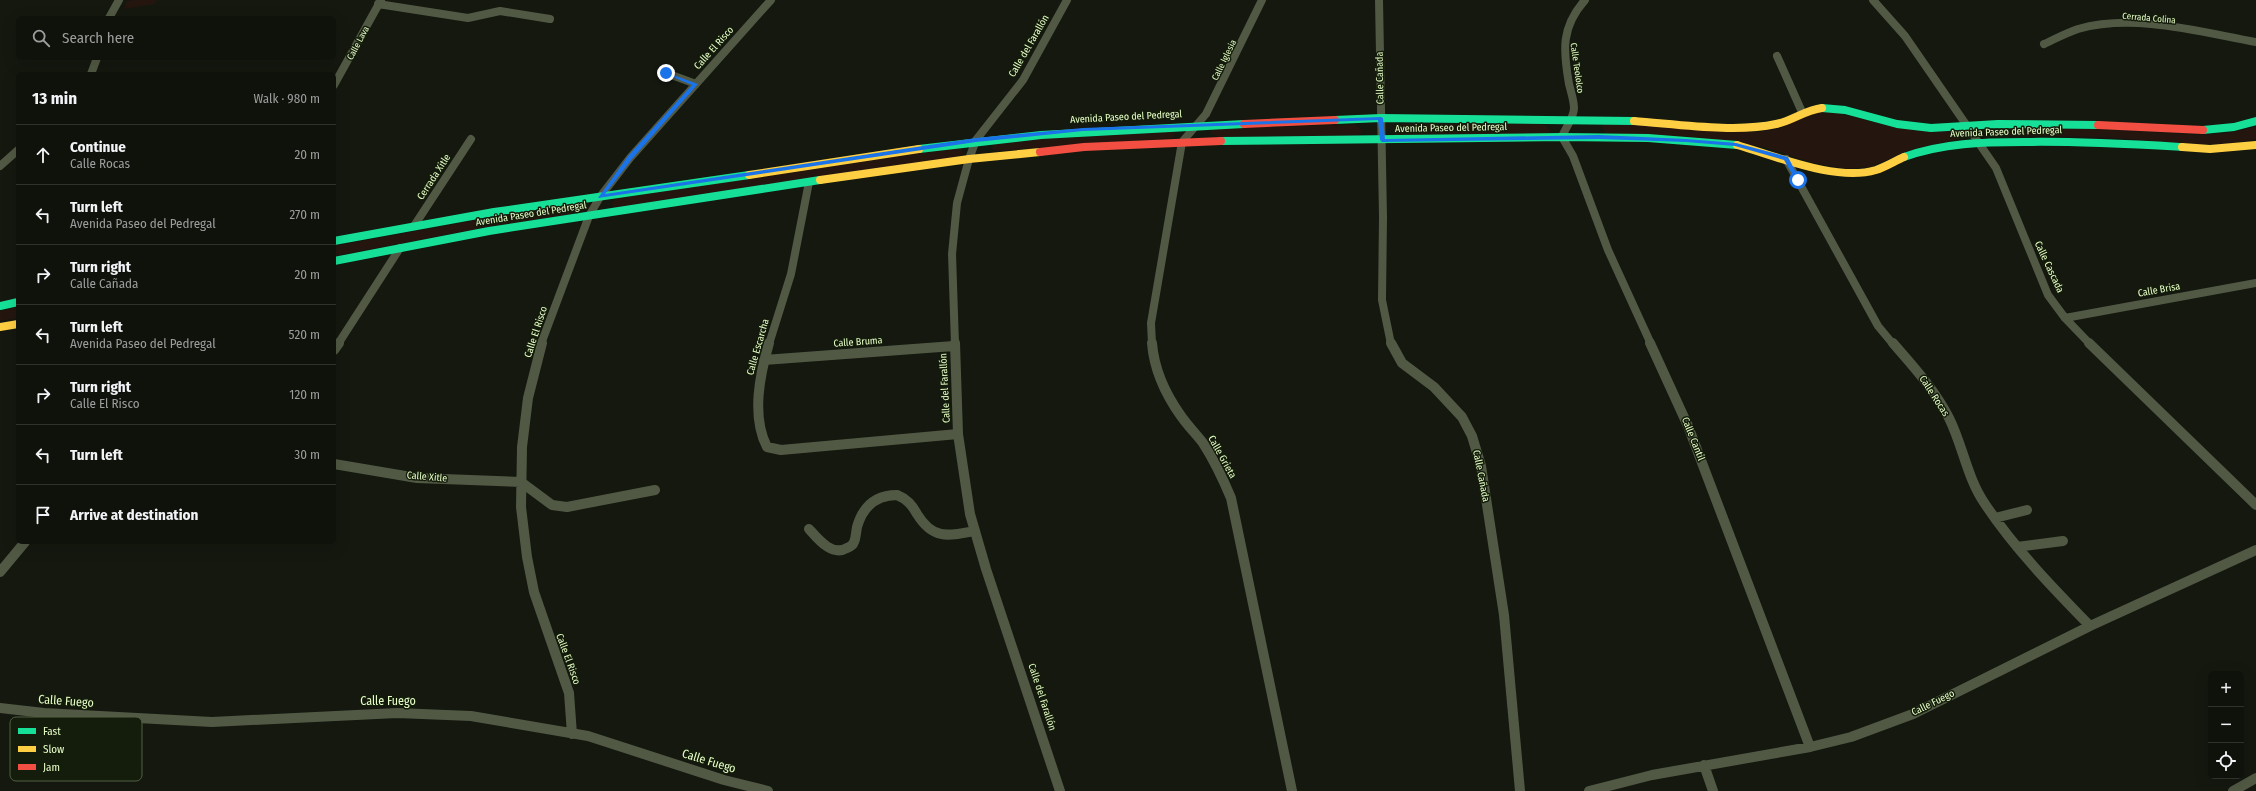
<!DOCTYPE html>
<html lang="en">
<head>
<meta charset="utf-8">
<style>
	body { margin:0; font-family:"Fira Sans Condensed",sans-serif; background:#1d2019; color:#f1f3f6 }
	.controls { position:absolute; right:12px; bottom:12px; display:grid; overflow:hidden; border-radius:6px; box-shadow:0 4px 16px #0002 }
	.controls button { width:36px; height:36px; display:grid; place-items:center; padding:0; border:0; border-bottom:1px solid #2f322c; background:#0f120b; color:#f1f3f6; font:20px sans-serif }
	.stop { position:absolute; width:12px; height:12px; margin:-9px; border:3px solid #1a73e8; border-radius:50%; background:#fff }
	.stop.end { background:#1a73e8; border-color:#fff; box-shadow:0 1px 4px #0008 }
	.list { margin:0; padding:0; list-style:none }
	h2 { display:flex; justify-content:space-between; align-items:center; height:52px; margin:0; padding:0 16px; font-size:17px }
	h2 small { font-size:13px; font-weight:400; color:#9b9e9d }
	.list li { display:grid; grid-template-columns:26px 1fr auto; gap:12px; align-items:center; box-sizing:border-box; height:60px; padding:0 16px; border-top:1px solid #2f322c }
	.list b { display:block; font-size:15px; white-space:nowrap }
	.list p { margin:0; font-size:13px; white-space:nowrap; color:#9b9e9d }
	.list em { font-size:13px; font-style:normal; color:#9b9e9d }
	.icon { flex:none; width:22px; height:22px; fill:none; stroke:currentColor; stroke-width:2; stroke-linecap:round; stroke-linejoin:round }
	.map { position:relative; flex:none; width:2256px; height:791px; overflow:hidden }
	.search { position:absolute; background:#0f120b; box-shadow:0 4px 16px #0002; left:16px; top:16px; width:320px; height:44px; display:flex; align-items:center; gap:10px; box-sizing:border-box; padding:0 14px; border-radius:6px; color:#9b9e9d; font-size:15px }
	.panel { position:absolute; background:#0f120b; box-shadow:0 4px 16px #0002; left:16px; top:72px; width:320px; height:472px; border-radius:6px }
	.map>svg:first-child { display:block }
	.green { fill:#24150f }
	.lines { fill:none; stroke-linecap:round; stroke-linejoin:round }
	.street-far1 { stroke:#515944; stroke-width:8 }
	.street { stroke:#515944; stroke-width:10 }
	.fast { stroke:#16e098; stroke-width:8 }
	.slow { stroke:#ffcf43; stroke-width:8 }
	.jam { stroke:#f24e42; stroke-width:8 }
	.route { fill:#1a73e8 }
	.labels { text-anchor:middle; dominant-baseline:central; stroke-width:3; stroke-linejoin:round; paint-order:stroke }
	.far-street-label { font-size:9px; fill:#e6fec7; stroke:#141c0b }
	.street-label { font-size:10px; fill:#e6fec7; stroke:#141c0b }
	.near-street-label { font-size:12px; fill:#e6fec7; stroke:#141c0b }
	.key { fill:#141c0b; stroke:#536043; stroke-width:1 }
	.key-label { font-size:11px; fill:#e6fec7 }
</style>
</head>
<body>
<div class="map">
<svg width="2256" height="791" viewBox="0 0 2256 791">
	<rect width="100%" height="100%" fill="#14180f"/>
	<!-- green -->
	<path class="green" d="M134,0H156L155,4L124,9L127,1Z
		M1829,111L1897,128L1949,131L1958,135L1959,139L1913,149L1870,167L1846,169L1813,163L1764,147L1735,142L1605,134L1601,124L1670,126L1756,132L1781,128L1811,113Z
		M1404,124H1538L1546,125L1551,131L1547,134L1395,135L1393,127Z
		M1344,125H1356L1362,130L1361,133L1357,136L1219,137L1211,134V130L1215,128Z
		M2064,127L2199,135L2227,133L2256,127V139C2210,150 2162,141 2116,138C2075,136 2034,136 1993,136L1987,134L1984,129Z
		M1163,129L1171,130L1175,133L1173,138L1002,151L993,150L992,146L996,143L1078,134Z
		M960,147L964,154L951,159L620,207H613L612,203L616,198Z
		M572,205L576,206L578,209L571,214L493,226L334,256V246L493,217Z
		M18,307V318L0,321V311Z"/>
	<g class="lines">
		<!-- street-far1 -->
		<path class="street-far1" d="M1379,0L1383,217L1382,300L1391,344
			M1585,0C1561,27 1563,50 1569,84C1571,92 1574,101 1574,108C1574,118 1565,128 1562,137L1573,156L1608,250L1651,344
			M1873,0L1905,36L1996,168L2048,295L2065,318L2090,344
			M378,4L468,18L500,11L550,19
			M109,18L119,0
			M2044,44C2055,39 2066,33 2078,29C2135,13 2200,32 2256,42
			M1777,56L1802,112
			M666,73L696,84
			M91,74L97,58
			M334,85L381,0
			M1786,159L1878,326L1893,344
			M0,166L18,150
			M414,226L471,139
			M2065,318L2256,283
			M338,344L400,248
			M541,344L589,216L600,197L630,158L771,0
			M769,344L791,274L809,182
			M955,344L952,254L957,203L969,159L976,140L1023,80L1067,0
			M1152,344L1151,323L1182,142L1206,114L1262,0"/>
		<!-- street -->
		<path class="street" d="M542,343L528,398L522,447L521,507L527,557L534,592L569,693L572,734
			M769,343C760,374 751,416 767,447L781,450L958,434
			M955,343L958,434L970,514L986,569L1060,791
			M1152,343C1154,369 1166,395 1181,416C1188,426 1196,434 1203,443C1214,460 1223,479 1231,498L1292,791
			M1391,343L1402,363L1434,387L1462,417L1472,436L1481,466L1504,615L1520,791
			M1650,343L1688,426L1810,747
			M1893,343C1913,366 1935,390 1949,418C1963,446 1967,478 1985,504C2015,549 2053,588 2090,626
			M2089,343L2256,505
			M334,350L339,343
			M764,360L954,346
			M334,464L417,478L521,482L552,505L567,507L655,490
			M1995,518L2027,510
			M809,529C818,539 832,557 847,548C850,547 853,545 854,542C856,538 856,532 857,527C863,506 876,495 897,495C907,499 912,505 917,514C933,540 948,536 974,531
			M2017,547L2063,541
			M0,572L25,542
			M0,708L44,713L212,722L397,713L471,716L588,736L724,780L768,791
			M1704,765L1713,791
			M1589,791L1652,775L1810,747L1851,737L1913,714L2090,626L2256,550
			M2233,791L2256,778"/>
		<!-- fast -->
		<path class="fast" d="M1822,108L1845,110L1897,124L1931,128L1998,124L2098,125
			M1335,120L1381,118L1634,121
			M2203,130L2234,127L2256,121
			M1221,141L1562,137L1648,138L1737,145
			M919,149L1041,135L1244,124
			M1904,157C1943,143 1983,142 2024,142C2077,141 2129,144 2182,147
			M334,241L494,212L749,175
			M334,261L489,231L820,180
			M0,306L18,302"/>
		<!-- slow -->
		<path class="slow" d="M1634,121C1676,124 1736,133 1776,124C1792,121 1805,110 1822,108
			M1737,145C1776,156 1836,182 1876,170C1885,167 1895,161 1904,157
			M2182,147L2210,149L2256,145
			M749,175L919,149
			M820,180L969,159L1040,152
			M0,327L18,324"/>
		<!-- jam -->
		<path class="jam" d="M1244,124L1335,120
			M2098,125L2203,130
			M1040,152L1084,147L1221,141"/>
	</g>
	<!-- route -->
	<path class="route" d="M665,72L698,84L632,159L605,194L976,138L1083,128L1381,117L1383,118L1385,139L1599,135L1686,139L1736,143L1788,157L1800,180L1796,181L1784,160L1735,146L1686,142L1599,139L1382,142L1380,140L1378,120L1083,131L976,142L598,198L628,156L692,85L665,74Z"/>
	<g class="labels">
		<!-- far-street labels -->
		<g class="far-street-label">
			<text transform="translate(2149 18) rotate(5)">Cerrada Colina</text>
			<text transform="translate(358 43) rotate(-62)">Calle Lava</text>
			<text transform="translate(1224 60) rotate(-64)">Calle Iglesia</text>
			<text transform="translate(1577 68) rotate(82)">Calle Teololco</text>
		</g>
		<!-- street labels -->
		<g class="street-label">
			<text transform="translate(1029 46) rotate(-60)">Calle del Farallón</text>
			<text transform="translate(714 48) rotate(-48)">Calle El Risco</text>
			<text transform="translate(1380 78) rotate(-91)">Calle Cañada</text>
			<text transform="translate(1126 117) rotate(-3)">Avenida Paseo del Pedregal</text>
			<text transform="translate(1451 128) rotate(-1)">Avenida Paseo del Pedregal</text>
			<text transform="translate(2006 132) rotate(-2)">Avenida Paseo del Pedregal</text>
			<text transform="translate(434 177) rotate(-57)">Cerrada Xitle</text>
			<text transform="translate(531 214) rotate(-9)">Avenida Paseo del Pedregal</text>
			<text transform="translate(2049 267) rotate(65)">Calle Cascada</text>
			<text transform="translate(2159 290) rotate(-10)">Calle Brisa</text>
			<text transform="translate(536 332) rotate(-72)">Calle El Risco</text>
			<text transform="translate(858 342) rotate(-4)">Calle Bruma</text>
			<text transform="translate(758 347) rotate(-74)">Calle Escarcha</text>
			<text transform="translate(945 388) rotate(-93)">Calle del Farallón</text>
			<text transform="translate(1934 396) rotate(57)">Calle Rocas</text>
			<text transform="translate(1693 439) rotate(68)">Calle Cantil</text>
			<text transform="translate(1222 457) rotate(61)">Calle Grieta</text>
			<text transform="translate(1481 476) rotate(79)">Calle Cañada</text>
			<text transform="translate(427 477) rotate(5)">Calle Xitle</text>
			<text transform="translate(568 659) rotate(70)">Calle El Risco</text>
			<text transform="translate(1042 697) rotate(72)">Calle del Farallón</text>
			<text transform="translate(1933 703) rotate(-26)">Calle Fuego</text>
		</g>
		<!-- near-street labels -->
		<g class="near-street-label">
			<text transform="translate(66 701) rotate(4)">Calle Fuego</text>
			<text x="388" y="701">Calle Fuego</text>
			<text transform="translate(709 761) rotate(17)">Calle Fuego</text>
		</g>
	</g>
	<!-- legend -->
	<rect x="10" y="717" width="132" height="64" rx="6" class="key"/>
	<rect x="18" y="728" width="18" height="6" fill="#16e098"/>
	<rect x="18" y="746" width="18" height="6" fill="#ffcf43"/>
	<rect x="18" y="764" width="18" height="6" fill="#f24e42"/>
	<g class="key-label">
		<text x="43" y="735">Fast</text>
		<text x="43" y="753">Slow</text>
		<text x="43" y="771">Jam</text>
	</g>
</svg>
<div class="controls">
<button>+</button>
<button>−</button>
<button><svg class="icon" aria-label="locate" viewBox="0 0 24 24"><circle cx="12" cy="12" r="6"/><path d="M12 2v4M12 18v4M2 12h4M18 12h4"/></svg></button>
</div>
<div class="stop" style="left:1798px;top:180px"></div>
<div class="stop end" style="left:666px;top:73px"></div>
<div class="search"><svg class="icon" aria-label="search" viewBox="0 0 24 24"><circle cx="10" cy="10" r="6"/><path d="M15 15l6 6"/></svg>Search here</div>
<section class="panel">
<h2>13 min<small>Walk · 980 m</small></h2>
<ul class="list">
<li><svg class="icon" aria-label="ahead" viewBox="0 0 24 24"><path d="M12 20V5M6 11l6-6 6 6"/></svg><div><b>Continue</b><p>Calle Rocas</p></div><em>20 m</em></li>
<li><svg class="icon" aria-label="left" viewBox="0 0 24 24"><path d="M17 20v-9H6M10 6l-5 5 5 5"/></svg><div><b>Turn left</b><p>Avenida Paseo del Pedregal</p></div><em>270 m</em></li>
<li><svg class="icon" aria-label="right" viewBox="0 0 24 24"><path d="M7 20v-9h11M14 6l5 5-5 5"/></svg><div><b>Turn right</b><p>Calle Cañada</p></div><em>20 m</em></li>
<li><svg class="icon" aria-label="left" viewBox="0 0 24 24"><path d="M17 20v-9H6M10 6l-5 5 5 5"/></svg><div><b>Turn left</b><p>Avenida Paseo del Pedregal</p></div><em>520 m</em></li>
<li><svg class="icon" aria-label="right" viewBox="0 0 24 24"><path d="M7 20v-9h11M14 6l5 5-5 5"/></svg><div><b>Turn right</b><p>Calle El Risco</p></div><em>120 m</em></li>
<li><svg class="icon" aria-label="left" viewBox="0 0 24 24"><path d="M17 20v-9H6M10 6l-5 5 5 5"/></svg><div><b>Turn left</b></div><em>30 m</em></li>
<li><svg class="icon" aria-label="arrive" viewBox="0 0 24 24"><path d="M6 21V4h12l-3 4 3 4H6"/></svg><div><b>Arrive at destination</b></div></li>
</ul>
</section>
</div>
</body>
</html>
